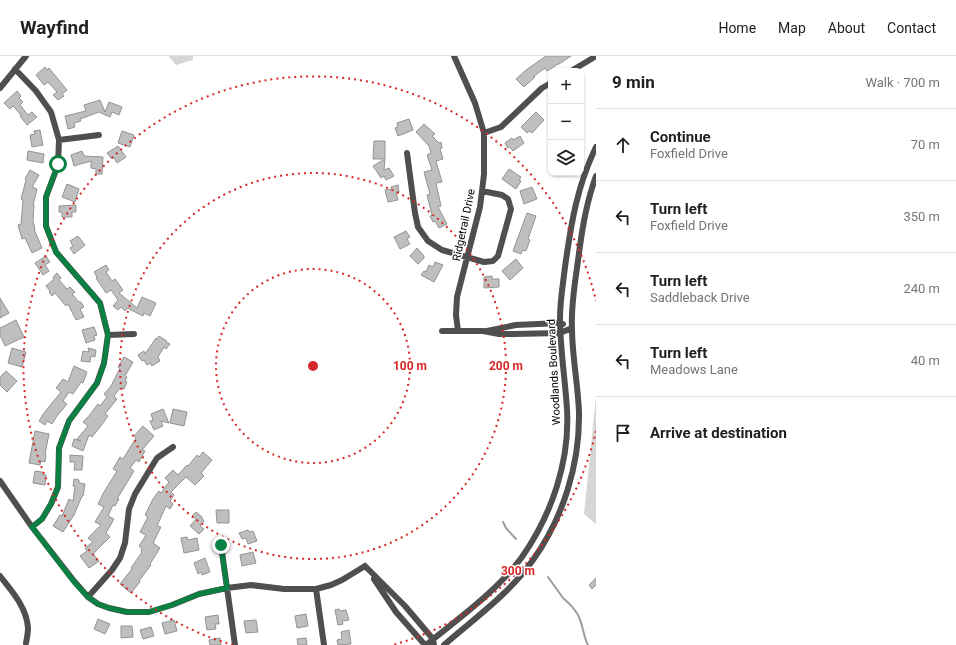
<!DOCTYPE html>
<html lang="en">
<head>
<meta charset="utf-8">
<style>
	body { margin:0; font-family:Roboto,sans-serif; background:#f2f2f2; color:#202124 }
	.controls { position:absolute; right:12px; top:12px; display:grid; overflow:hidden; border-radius:8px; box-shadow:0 1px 3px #0004 }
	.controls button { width:36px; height:36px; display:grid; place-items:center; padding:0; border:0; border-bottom:1px solid #e0e0e0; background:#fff; color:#202124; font:20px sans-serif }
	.stop { position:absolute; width:12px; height:12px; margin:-9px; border:3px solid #0b8043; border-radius:50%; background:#fff }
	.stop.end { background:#0b8043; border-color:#fff; box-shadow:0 1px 4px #0008 }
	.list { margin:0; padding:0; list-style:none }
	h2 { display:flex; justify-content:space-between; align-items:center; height:52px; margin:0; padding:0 16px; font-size:17px }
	h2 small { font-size:13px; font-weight:400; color:#757577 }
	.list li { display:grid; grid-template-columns:26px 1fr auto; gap:12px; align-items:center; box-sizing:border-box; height:72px; padding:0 16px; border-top:1px solid #e0e0e0 }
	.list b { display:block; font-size:15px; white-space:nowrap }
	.list p { margin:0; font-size:13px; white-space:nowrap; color:#757577 }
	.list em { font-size:13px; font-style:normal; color:#757577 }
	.icon { flex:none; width:22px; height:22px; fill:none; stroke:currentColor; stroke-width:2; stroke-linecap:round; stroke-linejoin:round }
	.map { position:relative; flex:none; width:596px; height:589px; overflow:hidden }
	header { display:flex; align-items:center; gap:24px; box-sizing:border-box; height:56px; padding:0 20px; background:#fff; border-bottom:1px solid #e0e0e0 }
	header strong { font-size:19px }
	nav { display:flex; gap:22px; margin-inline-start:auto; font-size:14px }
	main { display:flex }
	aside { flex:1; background:#fff }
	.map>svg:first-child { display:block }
	.green { fill:#d6d6d6 }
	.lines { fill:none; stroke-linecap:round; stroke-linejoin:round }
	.stream { stroke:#9d9d9d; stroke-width:2 }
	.building { fill:#bfbfbf; stroke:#939393 }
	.minor { stroke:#4f4f4f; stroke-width:6 }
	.route { stroke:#0b8043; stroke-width:5 }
	.ring { fill:none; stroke:#d62828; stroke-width:2; stroke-dasharray:2 4 }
	.labels { text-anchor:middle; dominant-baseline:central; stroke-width:3; stroke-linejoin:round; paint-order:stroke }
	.street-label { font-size:11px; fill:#000; stroke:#fff }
	.centre { fill:#d62828; stroke:#fff; stroke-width:2 }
	.ring-label { font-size:12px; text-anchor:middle; font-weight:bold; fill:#d62828; stroke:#fff; stroke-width:3; stroke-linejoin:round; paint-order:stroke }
</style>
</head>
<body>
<header>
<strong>Wayfind</strong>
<nav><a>Home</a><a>Map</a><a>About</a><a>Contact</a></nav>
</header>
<main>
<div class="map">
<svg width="596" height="589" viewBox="0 0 596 589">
	<rect width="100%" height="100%" fill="#fff"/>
	<!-- green -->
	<path class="green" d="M169,0H193V4L176,9L169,1Z
		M596,340V468L584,458Z"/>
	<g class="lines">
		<!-- stream -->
		<path class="stream" d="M503,466L506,472L516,483
			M548,521C553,528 558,535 563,542C569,547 574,552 578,559C583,568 583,580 588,589"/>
	</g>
	<!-- building -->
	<path class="building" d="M546,0H571L559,8H558L547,15L545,12L534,20L535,21L524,31L516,23L526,14Z
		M45,11L47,14L49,12L67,34L62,38L64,40L58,44L53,39L57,36L48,26L44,29L36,19Z
		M17,35L21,40L19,42L23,46L20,49L28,59L32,56L37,61L27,69L20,60L21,59L13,50L10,53L4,47Z
		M100,44L105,56L109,46L122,51L119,59L112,56L110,61L99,56L80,63L81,65L74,67L75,71L68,73L65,60L86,55L84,49Z
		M536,56L544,64L532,77L529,75L527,77L521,71Z
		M409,63L413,74L398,80L395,72L398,71L397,67Z
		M424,68L435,78L432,80L439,87L441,86L442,92L440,93L443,103L436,105L442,126L436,127L441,150L438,151L447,168L439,172L435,165L433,166L430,160L432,159L427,139L430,138L424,116L432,114L427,99L431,97L429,90L416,76Z
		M40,74L43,89L32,91L30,79L35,78L34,75Z
		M122,75L134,79L130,91L118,87Z
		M520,80L524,87L513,95L510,91L508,92L505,87L512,82L513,84Z
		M374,85H385V103H373Z
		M118,90L126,101L117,107L114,102H111L107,97Z
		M28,95L44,98L43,107L27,104Z
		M82,95L84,100L103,101L102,118H96V113L91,112V105L74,110L71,99Z
		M385,103L384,114L389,112L394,120L386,124L384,120L381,122L373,110Z
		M509,113L521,121L519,124L521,125L516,133L502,123Z
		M30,114L39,119L32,131L37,133L33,149H34L33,165L35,173H34L42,192L32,197L25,182L22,183L18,169L21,168L23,144L21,143L26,124L25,123Z
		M67,128L79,133L75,146L62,141Z
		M398,129L399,136H396L398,144L388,146L385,134L392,133L391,131Z
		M532,131L537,143L524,148L520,135Z
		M76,149V156H72V161H62V156H59V150Z
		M527,157L536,160L528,183L530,184L526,195L523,194L521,198L513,195Z
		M406,175L410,181L407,183L410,188L400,193L394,181Z
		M78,180L85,189L74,198L70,192L73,190L70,185Z
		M417,192L424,200V202L418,208L410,200Z
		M46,200L50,206L45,209L49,215L43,219L35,207Z
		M516,203L523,212L510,224L502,215Z
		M435,206L443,209L434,226L421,219L424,215L426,216L429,209L433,211Z
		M106,209L109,214L106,216L112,225L115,223L123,234L119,237L137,252L142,241L156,247L150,260L144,257L143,260L127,252L125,255L121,251L118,254L113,250L118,244L111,234L106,237L96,222L97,221L94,216Z
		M57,217L61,222L59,224L67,233L70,231L75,236L72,238L79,246H81L84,251L80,253L84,261L76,264L68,248L66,250L55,237L52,240L49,236L50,235L46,230L54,223L53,221Z
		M492,220V223H499V231L484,232V221Z
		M0,242L9,257L0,262Z
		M16,264L24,281L5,290L0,279V272Z
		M94,271L97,279L94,280L95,284L86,287L82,274Z
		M159,280L167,285L166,286L170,288L166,293L164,291L158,301L160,305L152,310L150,307L147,309L144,304L142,305L138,299L144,295L145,298L156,282L157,283Z
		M12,292L26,296L22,311L8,307Z
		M88,292L96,294L95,301L91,300L90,306L81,305L83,295L89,296Z
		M124,301L133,306L125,320L127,321L125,325L127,326L124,333L120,332L114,340L117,343L105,358L108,360L100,371L92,381L89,379L83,395L72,390L74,383L81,385L77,383L88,370L83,366L88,361L98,348L100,350L107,341L104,338L111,330L120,312L118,311Z
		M74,310L87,316L83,327L81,326L73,338L69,336L63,345L67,348L57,360L52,368L47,365L45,369L39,365L44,357L61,336L56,332L63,323L68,326Z
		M6,315L17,325L7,336L0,329V321Z
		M163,353L169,367L161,365L163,370L154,374L150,365L153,364L151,358Z
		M173,353L187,356L184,370L170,367Z
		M143,370L154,380L142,394L145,395L139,406L136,404L130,412L134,415L117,443H119L115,450L113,449L108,460L114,463L106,477L110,481L93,498L99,505L89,512L80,500L87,495L85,492L93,486L88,482L101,469L95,466L104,451L98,448L104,436L117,415L113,413L120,401L123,403L136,382L134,380Z
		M35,375L49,378L45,398L46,399L45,406L41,405L40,409L29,407Z
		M203,396L212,404L201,417L204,420L195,429L186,421L171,436L174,439L170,445L173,448L170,453L166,450L157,470L161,471L153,487L160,492L150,508L151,509L139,525L140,526L131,537L120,528L132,513L131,512L142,496L141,495L142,493L139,490L146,479L140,476L148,461L145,459L153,443L159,435L161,437L169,426L165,422L173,414L178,419L187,409L188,410L197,399L199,401Z
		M70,399L83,400L82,414H74L75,406H70Z
		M35,415L42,416V418L46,419L45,429L33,427Z
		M74,423L79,424V427L85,428L83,440H82L74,459L63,476L53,470L60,459L62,460L69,443L73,445L75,430H73Z
		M216,454H229V467H217Z
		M196,456L202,461V462L204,465L200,470L204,473L199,478L190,470L196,463L192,460Z
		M248,474L249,476L253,475L257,485L248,488L246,482L242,483L239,477Z
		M187,481L188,484L197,482L199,494L184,497L181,482Z
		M253,496L256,507L242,510L240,499Z
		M205,502L210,516L202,519L201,516L198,518L194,507Z
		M596,522V529L592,533L589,529Z
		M339,553L340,555L346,554L349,564L342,565L343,568L338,569L335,554Z
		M306,558L308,570L297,572L295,560Z
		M218,559L219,568H215L216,573L207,574L205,561Z
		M98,563L110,568L105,578L94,573Z
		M174,564L177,575L165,578L162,567Z
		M256,564L258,576L246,577L244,565Z
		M121,570H132L133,581L121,582Z
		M151,571L154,580L143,583L140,574Z
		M349,574L351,588L338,589L337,584L342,583L341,576Z
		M220,582L221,589H210L209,584Z
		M306,582L307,589H298L297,583Z"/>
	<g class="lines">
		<!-- minor -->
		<path class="minor" d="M454,0L475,47L484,77V118L482,135L480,151L457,241L456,259L458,275
			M15,13L36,35L51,56L59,84L58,109L46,141V170L56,196L100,247L108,279L104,307L97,327L69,365L59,392L58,431L51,448L42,463L32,471
			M571,15L593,2L595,0
			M0,32L26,0
			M484,77L501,71L542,32L551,27
			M59,84L99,79
			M407,97L415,157L418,171L428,185L442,194L484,206L493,205L498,200L511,153L508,143L502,139L482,135
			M442,275H483L499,278H514L560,277L572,272
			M487,275L516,269L560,267L563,268
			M108,279L134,278
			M0,425L32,471L74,525L88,541L98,548L109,552L127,556H149L172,549L199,538L227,532L251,529L284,533H316L331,529L342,524L365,510
			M221,489L235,589
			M365,510L405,550L433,583L434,589
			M0,520C12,535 27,552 28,572C28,577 27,582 26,587
			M374,523L396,556L425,589
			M316,533L324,589
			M88,541L112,514L120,502L125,487L129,453L135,438L157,402L173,391
			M426,589C459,562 497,535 522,501C552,458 570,405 567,353C565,322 560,292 560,262C560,245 563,228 565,211C571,168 577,130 596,91
			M444,589C475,562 509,538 533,504C563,462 580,408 579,356C578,328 572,300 572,272C571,252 574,232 577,212C581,181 585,150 596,120"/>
	</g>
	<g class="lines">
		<!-- route -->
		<path class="route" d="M58,108L46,141V170L56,196L100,247L108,278L104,308L97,327L69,365L59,392L58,431L51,448L42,463L32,471L74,526L88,541L98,548L109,552L127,556H149L172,549L199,538L227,532L221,489"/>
	</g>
	<!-- distance rings -->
	<g class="ring">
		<circle cx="313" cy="310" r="97"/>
		<circle cx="313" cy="310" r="193"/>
		<path d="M596 375A290 290 0 0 1 393 589M233 589A290 290 0 1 1 596 245"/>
	</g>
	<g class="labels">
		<!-- street labels -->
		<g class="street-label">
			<text transform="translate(464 169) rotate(-78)">Ridgetrail Drive</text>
			<text transform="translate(554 316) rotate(-93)">Woodlands Boulevard</text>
		</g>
	</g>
	<circle cx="313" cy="310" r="6" class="centre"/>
	<g class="ring-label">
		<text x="410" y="314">100 m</text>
		<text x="506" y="314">200 m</text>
		<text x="518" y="519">300 m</text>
	</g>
</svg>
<div class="controls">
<button>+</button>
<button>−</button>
<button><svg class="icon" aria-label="layers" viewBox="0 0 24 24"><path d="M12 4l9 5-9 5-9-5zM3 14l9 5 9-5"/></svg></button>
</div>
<div class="stop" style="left:58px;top:108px"></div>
<div class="stop end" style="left:221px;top:489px"></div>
</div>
<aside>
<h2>9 min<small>Walk · 700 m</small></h2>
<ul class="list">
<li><svg class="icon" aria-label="ahead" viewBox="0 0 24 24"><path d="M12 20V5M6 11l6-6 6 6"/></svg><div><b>Continue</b><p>Foxfield Drive</p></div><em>70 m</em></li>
<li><svg class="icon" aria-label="left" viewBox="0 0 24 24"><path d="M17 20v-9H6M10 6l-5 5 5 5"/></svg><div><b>Turn left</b><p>Foxfield Drive</p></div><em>350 m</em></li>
<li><svg class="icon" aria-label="left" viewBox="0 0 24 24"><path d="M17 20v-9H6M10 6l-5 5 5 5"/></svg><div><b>Turn left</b><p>Saddleback Drive</p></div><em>240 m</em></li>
<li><svg class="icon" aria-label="left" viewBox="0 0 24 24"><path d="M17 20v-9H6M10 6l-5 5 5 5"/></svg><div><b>Turn left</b><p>Meadows Lane</p></div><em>40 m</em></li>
<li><svg class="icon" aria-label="arrive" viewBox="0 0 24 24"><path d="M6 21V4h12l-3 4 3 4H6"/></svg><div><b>Arrive at destination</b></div></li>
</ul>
</aside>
</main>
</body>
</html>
